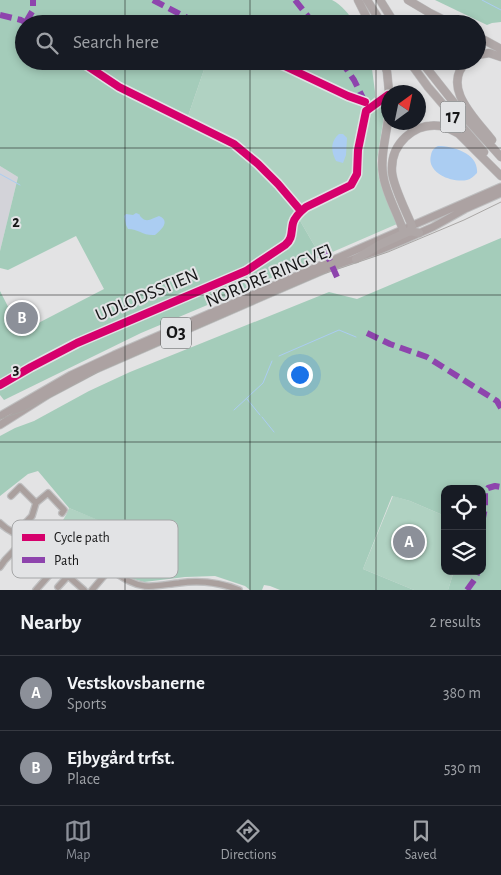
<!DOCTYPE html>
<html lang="en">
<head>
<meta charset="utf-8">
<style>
	body { margin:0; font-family:"Alegreya Sans",sans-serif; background:#20242c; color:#f1f3f6 }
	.controls { position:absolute; right:15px; bottom:15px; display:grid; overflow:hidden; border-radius:10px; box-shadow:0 2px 8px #0003 }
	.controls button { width:45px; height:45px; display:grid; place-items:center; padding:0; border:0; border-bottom:1px solid #363941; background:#171b24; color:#f1f3f6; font:25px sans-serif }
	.compass { position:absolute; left:381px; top:85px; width:45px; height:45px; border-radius:50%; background:#171b24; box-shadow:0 2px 8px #0003; rotate:33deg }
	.you { position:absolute; left:299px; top:374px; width:18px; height:18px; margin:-12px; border:4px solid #fff; border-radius:50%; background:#1a73e8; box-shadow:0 0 0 8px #1a73e833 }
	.badge { display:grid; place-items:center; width:32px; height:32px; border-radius:50%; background:#8c9099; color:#fff; font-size:16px; font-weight:700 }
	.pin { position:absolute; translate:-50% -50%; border:2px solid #fff; box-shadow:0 1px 5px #0006 }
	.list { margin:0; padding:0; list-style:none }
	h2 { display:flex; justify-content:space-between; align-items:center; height:65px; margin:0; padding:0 20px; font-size:21px }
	h2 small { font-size:16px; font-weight:400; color:#9ea1a6 }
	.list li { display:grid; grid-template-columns:32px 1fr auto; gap:15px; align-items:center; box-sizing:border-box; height:75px; padding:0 20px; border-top:1px solid #363941 }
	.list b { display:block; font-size:19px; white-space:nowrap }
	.list p { margin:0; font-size:16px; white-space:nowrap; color:#9ea1a6 }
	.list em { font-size:16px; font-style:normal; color:#9ea1a6 }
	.icon { flex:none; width:28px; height:28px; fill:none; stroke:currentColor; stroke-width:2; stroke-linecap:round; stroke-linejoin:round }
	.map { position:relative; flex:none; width:501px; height:590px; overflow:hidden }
	.search { position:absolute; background:#171b24; box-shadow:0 2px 8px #0003; left:15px; right:15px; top:15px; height:55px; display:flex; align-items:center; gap:12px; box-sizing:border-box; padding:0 18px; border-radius:28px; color:#9ea1a6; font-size:19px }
	.sheet { height:215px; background:#171b24 }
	nav { display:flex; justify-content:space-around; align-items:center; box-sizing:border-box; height:70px; border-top:1px solid #363941; background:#171b24; font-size:14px; color:#9ea1a6 }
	nav a { display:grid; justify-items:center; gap:2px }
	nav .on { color:#8c9099 }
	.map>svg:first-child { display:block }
	.built { fill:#d3d3d9 }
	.green { fill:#b0d2c2 }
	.forest { fill:#a4ccba }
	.water { fill:#abcdf2 }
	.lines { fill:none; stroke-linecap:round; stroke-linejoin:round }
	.stream { stroke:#abcdf2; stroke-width:1 }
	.minor-casing { stroke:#bebebf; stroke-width:8 }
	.major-casing { stroke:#bebebf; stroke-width:9 }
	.highway-casing { stroke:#bebebf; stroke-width:9 }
	.minor { stroke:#aaa09e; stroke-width:5.5 }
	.major { stroke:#aca2a2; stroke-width:7 }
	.highway { stroke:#afa7a7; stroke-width:8 }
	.tram { stroke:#aaa7a5; stroke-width:1 }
	.quiet { stroke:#8e44ad; stroke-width:6; stroke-dasharray:12 6; stroke-linecap:butt }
	.cycleway-casing { stroke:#e2e3e5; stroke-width:11 }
	.cycleway { stroke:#d6006c; stroke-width:8 }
	.grid { fill:none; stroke:#161617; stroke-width:1; stroke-opacity:0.55 }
	.labels { text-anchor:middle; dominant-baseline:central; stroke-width:4; stroke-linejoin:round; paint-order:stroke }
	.shield { fill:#e2e3e5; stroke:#535455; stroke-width:1 }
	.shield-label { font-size:18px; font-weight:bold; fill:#161617 }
	.street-label { font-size:19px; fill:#161617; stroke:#e2e3e5 }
	.key { fill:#e2e3e5; stroke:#a5a6a7; stroke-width:1 }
	.key-label { font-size:14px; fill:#161617 }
	.grid-label { font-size:16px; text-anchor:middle; font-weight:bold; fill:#161617; stroke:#e2e3e5; stroke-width:4; stroke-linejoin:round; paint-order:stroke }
</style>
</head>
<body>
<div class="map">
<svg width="501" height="590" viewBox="0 0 501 590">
	<rect width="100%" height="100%" fill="#e3e3e4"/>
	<!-- built -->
	<path class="built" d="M0,166L18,177L0,251Z"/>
	<!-- green -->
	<path class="green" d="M207,61H272L360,102L369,103L375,97L386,103L377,161L379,178L397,224L321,257L284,193L236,146L186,122Z
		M393,496L410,501L445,516V571H454L448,590H414L363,569Z
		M69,508L128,532L131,534L133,537L103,562C99,560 95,559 91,558C73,553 64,559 47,545L52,539L55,542L84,533C82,522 72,520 63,520L66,515Z"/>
	<!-- forest -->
	<path class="forest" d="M0,0H332C342,5 349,14 355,24H24V61H207L186,122L236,146L284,193L321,257L141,333L4,400L0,395V291L21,332L104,289L76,236L8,270L0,268V251L18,177L0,166Z
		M435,0H501V22L492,23L487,25Z
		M272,61H371L375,92V97L369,103L360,102Z
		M501,238V590H448L454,571H482V489H445V516L410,501L392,496L363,569L414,590H280L270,586L264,585L262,590H250L245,586L215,576L185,577L144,582L130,578L103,562L133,537L131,534L69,508L38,471L28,474L0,496V436L15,428L34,421L89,391L130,372L329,292L357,299Z"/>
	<!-- water -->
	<path class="water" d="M339,134H343L347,138L346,155L343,163L336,161C331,151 330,142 339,134Z
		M438,146C454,146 479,154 477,173C474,176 471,179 467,180C452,183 426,173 431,155C432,150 434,148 438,146Z
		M136,213C143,216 137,213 142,218C147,223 153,218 159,216C171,221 161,230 155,235C143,236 139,229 128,229L126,225L124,216L126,214L133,215Z"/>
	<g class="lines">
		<!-- stream -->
		<path class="stream" d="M482,0L501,10
			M0,174L20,185
			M279,356L339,330L356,337
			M247,399L260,415
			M234,410L263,383L272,361
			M262,417L274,432"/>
		<defs>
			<path id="minor" d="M11,496L20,487L36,503
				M0,523C13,536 29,537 44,546C51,550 55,555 63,557C75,559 86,558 97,562C114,569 126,584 145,586C156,587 168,584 179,583C200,580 219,582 239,590
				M15,534L32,516L36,503L48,493L64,510L62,513
				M0,567L5,560L26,538
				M58,587L68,576L84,590
				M36,590L59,564
				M92,590L110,569"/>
			<path id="major" d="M0,416L71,375L114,355L501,187
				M0,425L49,394L96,369L328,268L380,250L406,239L433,227L465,209L501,193"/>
			<path id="highway" d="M358,0L370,24
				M367,0L382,24
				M380,0L395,24
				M408,0L430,13L452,24
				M477,36L501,49
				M477,55L489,53L501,57
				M384,61L387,72L389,92
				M409,61L428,87L484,152
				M421,61L466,118L501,157
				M467,61C440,87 476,119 492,140
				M388,120C386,137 380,157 383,174C385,192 397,212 403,230
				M410,231L412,226C406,211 393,186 392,172C390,144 414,122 441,126C448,127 453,131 459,134L501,176
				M356,259L379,245L410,231L419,233"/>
		</defs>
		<!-- minor casing -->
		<use href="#minor" class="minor-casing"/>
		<!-- major casing -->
		<use href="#major" class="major-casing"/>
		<!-- highway casing -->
		<use href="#highway" class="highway-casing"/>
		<!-- minor -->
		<use href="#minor" class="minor"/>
		<!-- major -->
		<use href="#major" class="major"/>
		<!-- highway -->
		<use href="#highway" class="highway"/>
		<!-- tram -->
		<path class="tram" d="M0,419L24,411L100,371L276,294L323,274L388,252L464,220L501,202"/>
		<!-- quiet -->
		<path class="quiet" d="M153,0L199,24
			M295,0L314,24
			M0,15L21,20L28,24
			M26,22L33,10V0
			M341,61L354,80L365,102
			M325,250L337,277
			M367,333L390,344L427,357L497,401L501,408
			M482,523L485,508V492L488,488L495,486L501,487
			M467,590L475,579L478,571"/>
		<defs>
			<path id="cycleway" d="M80,61L119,87L234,144L258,164L278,184L301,211
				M274,61L348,96L365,102
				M0,385L31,367L77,343L246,271L285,245C293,239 291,231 293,223C295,216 301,211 306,207L351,185L357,174L358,150L366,111L388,95"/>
		</defs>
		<!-- cycleway casing -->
		<use href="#cycleway" class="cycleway-casing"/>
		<!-- cycleway -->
		<use href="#cycleway" class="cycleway"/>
	</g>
	<!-- grid -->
	<path class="grid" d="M125,0V24M250,0V24M376,0V24M125,61V590M250,61V590M376,61V590M0,148H501M0,295H501M0,442H501"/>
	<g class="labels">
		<!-- shield labels -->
		<g class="shield">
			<rect x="440.5" y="101.5" width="25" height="31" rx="4"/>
			<rect x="161" y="317.5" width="30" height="31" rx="4"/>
		</g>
		<g class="shield-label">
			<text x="453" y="117">17</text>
			<text x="176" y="333">O3</text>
		</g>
		<!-- street labels -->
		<g class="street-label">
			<text transform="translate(269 276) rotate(-23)">NORDRE RINGVEJ</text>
			<text transform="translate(147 295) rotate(-23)">UDLODSSTIEN</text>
		</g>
	</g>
	<!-- legend -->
	<rect x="12" y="520" width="166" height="58" rx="8" class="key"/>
	<rect x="22" y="534" width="23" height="7" fill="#d6006c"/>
	<rect x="22" y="557" width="23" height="6" fill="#8e44ad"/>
	<g class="key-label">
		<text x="54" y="542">Cycle path</text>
		<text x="54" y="565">Path</text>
	</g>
	<g class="grid-label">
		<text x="16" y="227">2</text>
		<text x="16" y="374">3</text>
	</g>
</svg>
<div class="controls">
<button><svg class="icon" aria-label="locate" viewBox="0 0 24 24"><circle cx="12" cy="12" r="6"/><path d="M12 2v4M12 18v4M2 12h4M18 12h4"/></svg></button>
<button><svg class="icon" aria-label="layers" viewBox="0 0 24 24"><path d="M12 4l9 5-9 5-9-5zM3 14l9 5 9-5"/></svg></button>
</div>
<svg class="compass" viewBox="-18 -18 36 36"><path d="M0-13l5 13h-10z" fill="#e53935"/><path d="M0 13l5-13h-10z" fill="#9ea1a6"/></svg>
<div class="you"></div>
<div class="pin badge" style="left:409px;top:542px">A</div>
<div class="pin badge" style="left:22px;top:318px">B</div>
<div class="search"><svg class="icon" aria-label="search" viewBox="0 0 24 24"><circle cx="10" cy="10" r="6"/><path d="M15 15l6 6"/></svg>Search here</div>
</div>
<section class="sheet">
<h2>Nearby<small>2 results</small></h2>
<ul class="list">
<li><span class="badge">A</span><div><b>Vestskovsbanerne</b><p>Sports</p></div><em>380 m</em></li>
<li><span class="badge">B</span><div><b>Ejbygård trfst.</b><p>Place</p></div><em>530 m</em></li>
</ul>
</section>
<nav>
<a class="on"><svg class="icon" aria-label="map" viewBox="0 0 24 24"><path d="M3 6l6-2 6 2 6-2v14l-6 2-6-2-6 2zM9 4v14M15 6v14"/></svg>Map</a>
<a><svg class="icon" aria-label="directions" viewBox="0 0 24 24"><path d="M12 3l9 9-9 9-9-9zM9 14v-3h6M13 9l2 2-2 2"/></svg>Directions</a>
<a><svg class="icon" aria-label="saved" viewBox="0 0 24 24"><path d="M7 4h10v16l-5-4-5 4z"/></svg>Saved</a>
</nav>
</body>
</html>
